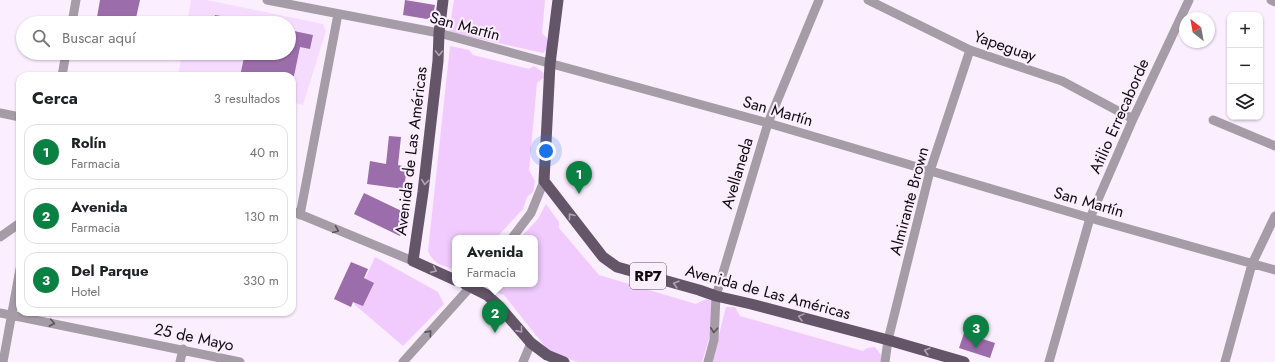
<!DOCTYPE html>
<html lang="es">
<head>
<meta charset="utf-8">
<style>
	body { margin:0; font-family:Jost,sans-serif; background:#f6f6f6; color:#202124 }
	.controls { position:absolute; right:12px; top:12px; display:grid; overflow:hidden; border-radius:8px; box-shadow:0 1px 3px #0004 }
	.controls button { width:36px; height:36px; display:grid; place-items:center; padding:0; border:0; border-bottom:1px solid #e0e0e0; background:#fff; color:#202124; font:20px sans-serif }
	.compass { position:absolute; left:1179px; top:12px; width:36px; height:36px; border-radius:50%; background:#fff; box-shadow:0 1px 3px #0004; rotate:329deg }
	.you { position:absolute; left:546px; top:151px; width:14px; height:14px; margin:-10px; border:3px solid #fff; border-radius:50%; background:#1a73e8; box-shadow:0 0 0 6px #1a73e833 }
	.badge { display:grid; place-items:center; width:26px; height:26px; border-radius:50%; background:#0b8043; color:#fff; font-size:13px; font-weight:700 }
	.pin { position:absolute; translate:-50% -33px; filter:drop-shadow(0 1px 2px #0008) }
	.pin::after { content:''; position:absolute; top:21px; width:14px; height:12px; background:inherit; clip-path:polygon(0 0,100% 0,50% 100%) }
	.popup { position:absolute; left:452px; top:235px; width:86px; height:52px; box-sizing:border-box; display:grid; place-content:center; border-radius:8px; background:#fff; filter:drop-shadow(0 1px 3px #0005); font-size:13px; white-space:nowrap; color:#757577 }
	.popup b { font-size:15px; color:#202124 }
	.popup::after { content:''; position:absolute; left:50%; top:100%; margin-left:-8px; border:8px solid transparent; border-top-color:#fff }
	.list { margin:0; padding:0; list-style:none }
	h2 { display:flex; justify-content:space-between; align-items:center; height:52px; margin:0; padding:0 16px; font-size:17px }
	h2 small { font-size:13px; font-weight:400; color:#757577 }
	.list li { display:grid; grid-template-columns:26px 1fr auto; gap:12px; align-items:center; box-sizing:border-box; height:56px; margin:0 8px 8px; padding:0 8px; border:1px solid #e0e0e0; border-radius:12px }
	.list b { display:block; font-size:15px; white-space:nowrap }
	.list p { margin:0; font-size:13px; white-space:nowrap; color:#757577 }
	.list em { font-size:13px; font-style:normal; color:#757577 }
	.icon { flex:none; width:22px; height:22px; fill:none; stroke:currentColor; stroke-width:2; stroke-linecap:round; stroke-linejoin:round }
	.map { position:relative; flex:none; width:1275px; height:362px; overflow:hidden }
	.search { position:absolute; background:#fff; box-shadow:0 1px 3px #0004; left:16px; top:16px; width:280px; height:44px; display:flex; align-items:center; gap:10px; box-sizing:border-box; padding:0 14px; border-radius:22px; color:#757577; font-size:15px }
	.panel { position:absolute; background:#fff; box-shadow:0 1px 3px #0004; left:16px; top:72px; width:280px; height:244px; border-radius:12px }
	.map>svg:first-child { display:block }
	.built { fill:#f5dcfe }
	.green { fill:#f1cbfe }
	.building { fill:#9b6daa }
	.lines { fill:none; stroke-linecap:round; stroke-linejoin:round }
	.minor { stroke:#a59ca7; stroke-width:9 }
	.primary { stroke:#645569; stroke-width:11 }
	.oneway { stroke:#b0a2b4 }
	.oneway2 { stroke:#5b535d }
	.labels { text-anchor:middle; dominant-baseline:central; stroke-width:4; stroke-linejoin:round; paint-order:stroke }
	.shield { fill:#fbeeff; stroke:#574e5a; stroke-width:1 }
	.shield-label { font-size:15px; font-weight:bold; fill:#110a13 }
	.street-label { font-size:16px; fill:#110a13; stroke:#fbeeff }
</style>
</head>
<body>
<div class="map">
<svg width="1275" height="362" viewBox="0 0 1275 362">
	<rect width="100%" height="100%" fill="#fbeeff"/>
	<!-- built -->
	<path class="built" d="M191,0H207L323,24L326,31L303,105L292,102V76H178L182,53H289V23H187Z"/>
	<!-- green -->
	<path class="green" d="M454,0H545L542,33L547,38L548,48L543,53L457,34L449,31Z
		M450,46L469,50L473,55L529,69L534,66L547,75L537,83L529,170L535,181L533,192L527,197L523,209L496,238H455V270C442,265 434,265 428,251Z
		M546,204L559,222V228L599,275L696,304L706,299L712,301L716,315L702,362H578L555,355L547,349L504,295L488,289L487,284H535V238H520L538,219Z
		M375,257L438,292L444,304L403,346L354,304Z
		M726,307H735L740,316L863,351L867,348L875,347L881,355V362H712Z"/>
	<!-- building -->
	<path class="building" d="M100,0H140L136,18L126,16L125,23H96Z
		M405,0L435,5L433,16L427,19L403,15Z
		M215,15L237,19L236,23H213Z
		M289,30L313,35L310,49L300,47L294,76H240L245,53H289Z
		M389,136L401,137L398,165L407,167L404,189L367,184L370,161L386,164Z
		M364,193L410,215L400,236L354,214Z
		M351,262L368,269L364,278L374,283L363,306L353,302L351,307L334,299Z
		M964,333L995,343L990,358L959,348Z"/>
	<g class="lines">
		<!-- minor -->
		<path class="minor" d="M267,0L439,33L768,123L1090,218L1275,270
			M868,0L970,50L1062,81L1133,119
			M1271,0L1275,2
			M72,23L76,0
			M62,76L66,53
			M0,113L20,117
			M1213,120L1275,146
			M292,211L413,261
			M300,215L338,14
			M0,237L20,223
			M512,238L531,213L544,181
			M0,313L240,362
			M3,362L20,269
			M180,362L183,349
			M403,362L473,284
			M523,362L531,343
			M708,362L714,340L716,296L768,123L819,0
			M885,362L888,340L930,171L970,50
			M1049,362L1090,218L1133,119L1189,0
			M1225,362L1252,264L1275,216"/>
		<!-- primary -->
		<path class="primary" d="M443,0L439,33L438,61L423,192L413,261L455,280
			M558,0L550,64L544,181L603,257L617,267L699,290L716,296L751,304L888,340L964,362
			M465,284L487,295L499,306L531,343L547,355L564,362"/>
	</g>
	<!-- one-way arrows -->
	<defs><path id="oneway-chevron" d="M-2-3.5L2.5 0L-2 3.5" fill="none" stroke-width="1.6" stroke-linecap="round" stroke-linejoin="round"/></defs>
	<g class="oneway">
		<use href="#oneway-chevron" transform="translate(439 53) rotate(91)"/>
		<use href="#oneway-chevron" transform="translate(425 182) rotate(96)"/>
		<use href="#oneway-chevron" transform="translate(571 216) rotate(-128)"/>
		<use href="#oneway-chevron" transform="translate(434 270) rotate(24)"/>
		<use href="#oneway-chevron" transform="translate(676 284) rotate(-164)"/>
		<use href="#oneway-chevron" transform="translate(801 317) rotate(-165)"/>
		<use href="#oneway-chevron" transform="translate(520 330) rotate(51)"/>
		<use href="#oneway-chevron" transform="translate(927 351) rotate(-164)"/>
	</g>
	<g class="oneway2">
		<use href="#oneway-chevron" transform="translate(336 230) rotate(23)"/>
		<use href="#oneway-chevron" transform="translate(52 323) rotate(11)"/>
		<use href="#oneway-chevron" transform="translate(714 330) rotate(93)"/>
		<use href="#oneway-chevron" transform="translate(429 333) rotate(-48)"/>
	</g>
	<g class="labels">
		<!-- shield labels -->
		<rect class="shield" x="630" y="263" width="36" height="26" rx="3"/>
		<g class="shield-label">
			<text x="648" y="276">RP7</text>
		</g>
		<!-- street labels -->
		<g class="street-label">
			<text transform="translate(465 26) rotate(15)">San Martín</text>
			<text transform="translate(1005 46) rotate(19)">Yapeguay</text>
			<text transform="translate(778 111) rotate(16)">San Martín</text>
			<text transform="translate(1119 116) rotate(-66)">Atilio Errecaborde</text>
			<text transform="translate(411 151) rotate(-83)">Avenida de Las Américas</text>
			<text transform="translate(737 173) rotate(-73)">Avellaneda</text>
			<text transform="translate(909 201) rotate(-75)">Almirante Brown</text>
			<text transform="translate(1089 202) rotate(16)">San Martín</text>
			<text transform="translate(768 292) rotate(15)">Avenida de Las Américas</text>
			<text transform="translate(194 337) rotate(12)">25 de Mayo</text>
		</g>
	</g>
</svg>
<div class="controls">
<button>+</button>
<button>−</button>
<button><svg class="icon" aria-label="layers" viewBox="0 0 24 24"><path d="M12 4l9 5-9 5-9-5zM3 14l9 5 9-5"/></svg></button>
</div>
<svg class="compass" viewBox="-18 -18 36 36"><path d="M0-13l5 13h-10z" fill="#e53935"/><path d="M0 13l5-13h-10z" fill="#757577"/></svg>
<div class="you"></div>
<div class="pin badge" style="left:579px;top:194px">1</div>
<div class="pin badge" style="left:495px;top:333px">2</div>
<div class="popup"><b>Avenida</b>Farmacia</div>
<div class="pin badge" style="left:976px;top:348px">3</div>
<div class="search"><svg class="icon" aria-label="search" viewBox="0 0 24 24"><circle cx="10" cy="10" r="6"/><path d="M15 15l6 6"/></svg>Buscar aquí</div>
<section class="panel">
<h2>Cerca<small>3 resultados</small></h2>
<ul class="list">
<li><span class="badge">1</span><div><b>Rolín</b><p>Farmacia</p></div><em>40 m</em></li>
<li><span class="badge">2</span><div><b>Avenida</b><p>Farmacia</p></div><em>130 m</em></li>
<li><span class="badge">3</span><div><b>Del Parque</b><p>Hotel</p></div><em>330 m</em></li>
</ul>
</section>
</div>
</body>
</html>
